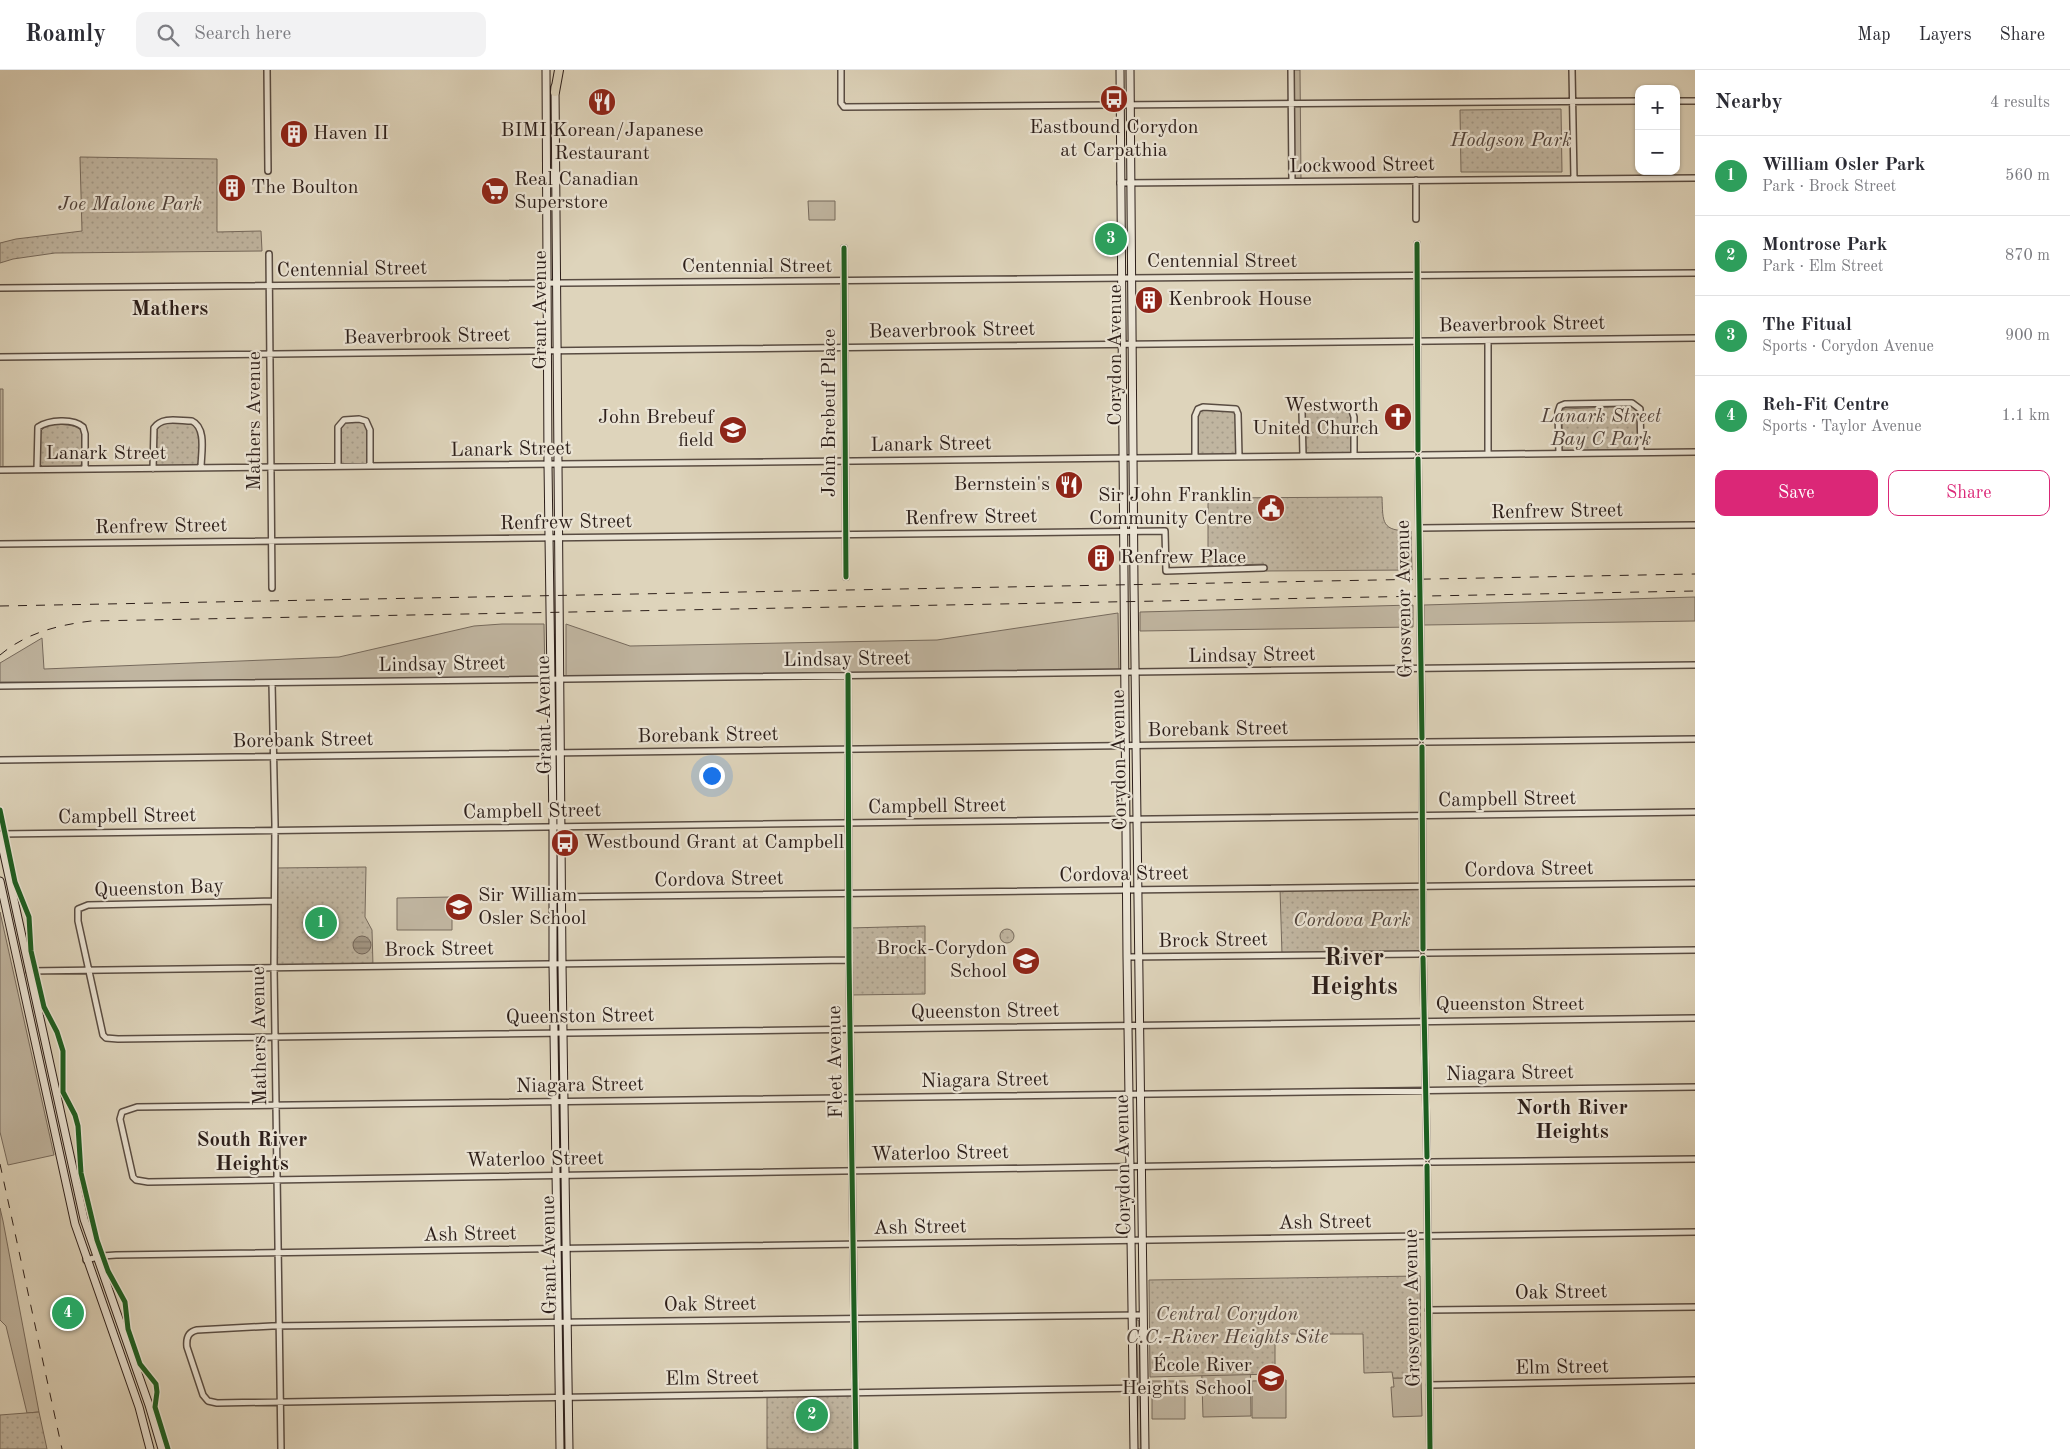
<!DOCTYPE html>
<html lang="en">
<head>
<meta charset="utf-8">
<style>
	body { margin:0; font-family:"Old Standard TT",serif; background:#f2f2f3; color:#2b2b33 }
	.controls { position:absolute; right:15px; top:15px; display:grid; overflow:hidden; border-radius:10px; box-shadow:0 1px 4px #0004 }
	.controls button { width:45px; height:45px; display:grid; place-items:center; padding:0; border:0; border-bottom:1px solid #e1e1e2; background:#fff; color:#2b2b33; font:25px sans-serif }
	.you { position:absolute; left:711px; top:705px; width:18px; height:18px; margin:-12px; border:4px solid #fff; border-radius:50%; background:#1a73e8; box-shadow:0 0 0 8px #1a73e833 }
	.badge { display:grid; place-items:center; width:32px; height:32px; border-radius:50%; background:#db2777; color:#fff; font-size:16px; font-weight:700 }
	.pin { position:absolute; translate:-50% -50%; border:2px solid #fff; box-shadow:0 1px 5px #0006 }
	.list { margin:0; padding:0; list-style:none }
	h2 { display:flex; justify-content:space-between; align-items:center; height:65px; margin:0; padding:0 20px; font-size:21px }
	h2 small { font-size:16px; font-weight:400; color:#7c7c81 }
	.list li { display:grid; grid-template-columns:32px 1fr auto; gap:15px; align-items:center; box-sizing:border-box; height:80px; padding:0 20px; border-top:1px solid #e1e1e2 }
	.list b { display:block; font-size:19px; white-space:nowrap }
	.list p { margin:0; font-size:16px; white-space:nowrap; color:#7c7c81 }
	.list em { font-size:16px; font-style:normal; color:#7c7c81 }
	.actions { display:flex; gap:10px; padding:15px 20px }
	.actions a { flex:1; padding:11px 0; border:1px solid #db2777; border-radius:10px; text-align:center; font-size:18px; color:#db2777 }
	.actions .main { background:#db2777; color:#fff }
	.icon { flex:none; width:28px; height:28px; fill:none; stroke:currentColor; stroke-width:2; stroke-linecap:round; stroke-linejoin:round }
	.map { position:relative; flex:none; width:1695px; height:1379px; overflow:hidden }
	header { display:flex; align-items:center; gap:30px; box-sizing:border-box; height:70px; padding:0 25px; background:#fff; border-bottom:1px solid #e1e1e2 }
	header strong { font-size:24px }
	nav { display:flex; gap:28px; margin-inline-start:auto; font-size:18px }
	.search { width:350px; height:45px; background:#f2f2f3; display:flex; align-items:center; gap:12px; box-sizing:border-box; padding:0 18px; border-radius:10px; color:#7c7c81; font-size:19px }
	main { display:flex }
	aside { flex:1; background:#fff }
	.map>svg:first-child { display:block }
	.grass { fill:#c0b5a0; stroke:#766a5d }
	.park { fill:url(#park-dots); stroke:#766a5d }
	.water { fill:url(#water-rules); stroke:#73665a }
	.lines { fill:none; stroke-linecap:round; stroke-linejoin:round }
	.street-casing { stroke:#594c42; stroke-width:8 }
	.secondary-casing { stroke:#2d1f1a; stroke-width:9 }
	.primary-casing { stroke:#2d1f1a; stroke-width:10 }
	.street { stroke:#eae3d3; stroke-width:5 }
	.secondary { stroke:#eae3d3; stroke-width:7 }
	.primary { stroke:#ded4bb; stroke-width:8 }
	.rail { stroke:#2d1f1a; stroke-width:1; stroke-dasharray:9 9; stroke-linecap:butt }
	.cycleway-casing { stroke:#eae3d3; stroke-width:8 }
	.cycleway { stroke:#1b5e20; stroke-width:5 }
	.labels { text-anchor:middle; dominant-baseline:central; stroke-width:4.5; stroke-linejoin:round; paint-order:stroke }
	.poi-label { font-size:20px; fill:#2d1f1a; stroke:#eae3d3; text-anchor:start }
	.park-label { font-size:20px; font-style:italic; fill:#52443c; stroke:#eae3d3 }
	.street-label { font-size:20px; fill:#2d1f1a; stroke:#eae3d3 }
	.neighbourhood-label { font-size:21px; font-weight:bold; fill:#2d1f1a; stroke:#eae3d3 }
	.district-label { font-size:25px; font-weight:bold; fill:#2d1f1a; stroke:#eae3d3 }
</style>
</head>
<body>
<header>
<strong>Roamly</strong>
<div class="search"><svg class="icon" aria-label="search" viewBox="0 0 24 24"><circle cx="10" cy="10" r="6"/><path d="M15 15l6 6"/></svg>Search here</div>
<nav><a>Map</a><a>Layers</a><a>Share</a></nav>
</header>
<main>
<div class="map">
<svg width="1695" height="1379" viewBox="0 0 1695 1379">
	<defs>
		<pattern id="park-dots" width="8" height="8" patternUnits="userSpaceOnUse" patternTransform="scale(1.25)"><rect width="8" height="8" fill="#c0b5a0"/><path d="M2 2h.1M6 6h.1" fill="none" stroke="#a59b89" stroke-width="1.8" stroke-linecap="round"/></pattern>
		<pattern id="water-rules" width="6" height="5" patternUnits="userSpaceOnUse" patternTransform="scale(1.25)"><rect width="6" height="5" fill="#a29684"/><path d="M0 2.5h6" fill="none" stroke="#847a6b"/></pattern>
	</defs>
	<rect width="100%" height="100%" fill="#ded4bb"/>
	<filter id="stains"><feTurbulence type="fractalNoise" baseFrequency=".004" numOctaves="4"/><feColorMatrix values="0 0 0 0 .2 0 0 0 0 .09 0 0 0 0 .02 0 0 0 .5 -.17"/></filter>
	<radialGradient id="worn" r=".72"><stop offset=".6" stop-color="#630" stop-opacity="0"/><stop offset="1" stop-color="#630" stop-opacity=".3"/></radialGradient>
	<!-- grass -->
	<path class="grass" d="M1291,0H1300L1301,111H1292Z
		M808,131H835V150H809Z
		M0,319H3V400H0Z
		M1695,527V551L1424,555V535Z
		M1413,535V557L1140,561V542Z
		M1118,543L1119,602L566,608V554L630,576L937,570Z
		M502,554H544L545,609L272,613L0,612V593L42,568L44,599L339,587L474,556Z
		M452,827V860H397V828Z
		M0,842L54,1085L8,1095L0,1062Z
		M0,1138L3,1151L39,1342L27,1343L6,1256L0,1250Z
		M1136,1249L1139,1251L1140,1313L1138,1315Z
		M1250,1277L1251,1346L1203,1347L1201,1278Z
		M1393,1308H1421L1422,1346L1393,1347L1391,1317H1394Z
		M1286,1310V1348H1252V1311Z
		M1152,1311H1185V1349H1152Z
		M1138,1323L1140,1326L1141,1379H1137Z"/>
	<!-- park -->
	<path class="park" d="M1561,39L1562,102H1461L1460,40Z
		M80,87L217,89V162L261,161L262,181L55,183L13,189L0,193V173L16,169L82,161Z
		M1347,336L1353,342L1354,385L1303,386L1304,338Z
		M1633,336L1637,340L1639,379L1562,381V342L1564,339Z
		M1198,339H1236L1239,387H1195V346Z
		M359,349L368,354L370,396H338V357L344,350Z
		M192,351L199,357L201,398L153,399V364L159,352Z
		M51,354C88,355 83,359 83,392L80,396L43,397L39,393C39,377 33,360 51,354Z
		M1382,427C1383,453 1381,461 1411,461L1412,500L1266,501L1264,494L1208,496V428Z
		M366,797L365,847L372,860L373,896L274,897V798Z
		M1423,816V884L1282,885L1280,818Z
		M925,856V924L849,925V858Z
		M1000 866a7 7 0 1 1 14 0a7 7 0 1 1-14 0Z
		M1420,1206L1421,1308H1393L1392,1302L1364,1303L1363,1264H1275V1304L1150,1307L1149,1210Z
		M767,1323H856V1379H767Z
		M39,1342L47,1379H0V1345Z"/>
	<!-- water -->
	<path class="water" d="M353 875a9 9 0 1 1 18 0a9 9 0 1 1-18 0Z"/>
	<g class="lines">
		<defs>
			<path id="street" d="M267,0L268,101
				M841,0V33L844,37L1639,31
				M1291,0L1292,111
				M1572,0L1574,109
				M1676,31H1695
				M1120,113L1695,108
				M1416,149V110
				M1417,174L1418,380
				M844,178L846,507
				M269,184L272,518
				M0,218L1695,203
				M1488,271V384
				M0,287L1695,268
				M1559,383L1558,342L1560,336L1565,334L1624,333H1632L1640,339L1641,382
				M1422,385L1695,382
				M1303,386L1302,342L1304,338C1313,334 1342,334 1351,338L1354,347V385
				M1195,387V346L1198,339L1203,337L1236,339L1238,344L1239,387
				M1418,389L1422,668
				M338,396V357L344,350L359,349L366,351L370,360V396
				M37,399L38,357C49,350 73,348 83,357L85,364V399
				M153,399L154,358C162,346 179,351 192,351C207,358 201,384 201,398
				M0,400L1413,385
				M1419,458L1695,455
				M0,474L1165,461L1166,501L1264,498
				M848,605L849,890L856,1379
				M272,613L275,754L274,897L281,1379
				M0,616L1695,595
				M1426,672L1695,669
				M1422,677L1423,879
				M0,690L1417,672
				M0,764L1695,742
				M552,827L1695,813
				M274,831L88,835L78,839V851L103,965L106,968L118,969L1695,948
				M1427,883L1695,880
				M1127,887L1418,884
				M1423,888L1427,1087
				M29,901L849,890
				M1423,1092L148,1112L136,1110L133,1107L120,1049L122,1042L137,1037L1695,1017
				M1432,1092L1695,1089
				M1427,1096L1430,1379
				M86,1190L102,1186L116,1185L1695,1162
				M1428,1240L1695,1237
				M1142,1245L272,1256L197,1260C188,1262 186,1268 187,1277L203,1325L208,1331L217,1333L1144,1318
				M1429,1315L1695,1310"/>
			<path id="secondary" d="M546,0L548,394L553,757V894L560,1379
				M1120,0L1127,887L1134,1379
				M1130,0L1134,515L1145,1379
				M555,17L562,894L569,1379
				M0,766L84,1149L149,1335L162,1379
				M0,811L75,1154L139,1337L150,1379"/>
			<path id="primary" d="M555,22L559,0"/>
		</defs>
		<!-- street casing -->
		<use href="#street" class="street-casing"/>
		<!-- secondary casing -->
		<use href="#secondary" class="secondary-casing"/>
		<!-- primary casing -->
		<use href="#primary" class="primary-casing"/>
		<!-- street -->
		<use href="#street" class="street"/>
		<!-- secondary -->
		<use href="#secondary" class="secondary"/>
		<!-- primary -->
		<use href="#primary" class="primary"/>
		<!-- rail -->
		<path class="rail" d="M0,536L1695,504
			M0,585C26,563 58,555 91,551L1695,521
			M0,1094L62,1379"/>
		<defs>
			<path id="cycleway" d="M1417,174L1418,380
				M844,178L846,507
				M1418,389L1422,668
				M848,605L849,890L856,1379
				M1422,677L1423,879
				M0,740L15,812L29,847L31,881L44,937L57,962L63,981V1022L75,1045L78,1056L81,1103L97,1170L108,1201L125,1232L128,1259L140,1294L156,1314L157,1322L155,1337L168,1379
				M1423,888L1427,1087
				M1427,1096L1430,1379"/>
		</defs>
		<!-- cycleway casing -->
		<use href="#cycleway" class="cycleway-casing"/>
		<!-- cycleway -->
		<use href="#cycleway" class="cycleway"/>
	</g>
	<!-- icons -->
	<defs>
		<symbol id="bus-disc" viewBox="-11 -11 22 22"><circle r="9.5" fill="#8f2418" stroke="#eae3d3"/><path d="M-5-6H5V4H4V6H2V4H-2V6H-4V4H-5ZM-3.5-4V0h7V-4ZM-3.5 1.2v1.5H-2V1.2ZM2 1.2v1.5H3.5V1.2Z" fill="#fff"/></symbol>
		<symbol id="restaurant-disc" viewBox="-11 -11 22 22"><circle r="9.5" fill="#8f2418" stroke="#eae3d3"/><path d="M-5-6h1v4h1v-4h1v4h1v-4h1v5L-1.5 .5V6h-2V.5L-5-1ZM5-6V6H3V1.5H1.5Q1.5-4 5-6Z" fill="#fff"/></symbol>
		<symbol id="building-disc" viewBox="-11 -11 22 22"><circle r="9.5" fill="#8f2418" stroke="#eae3d3"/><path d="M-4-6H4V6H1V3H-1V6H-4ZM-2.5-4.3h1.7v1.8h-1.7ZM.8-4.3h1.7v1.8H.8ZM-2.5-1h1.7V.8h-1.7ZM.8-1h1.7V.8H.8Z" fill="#fff"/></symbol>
		<symbol id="supermarket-disc" viewBox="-11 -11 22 22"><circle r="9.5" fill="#8f2418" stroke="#eae3d3"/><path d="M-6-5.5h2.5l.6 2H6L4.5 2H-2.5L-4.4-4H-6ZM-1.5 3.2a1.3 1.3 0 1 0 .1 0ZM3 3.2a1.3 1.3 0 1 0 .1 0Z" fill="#fff"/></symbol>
		<symbol id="church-disc" viewBox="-11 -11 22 22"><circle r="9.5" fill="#8f2418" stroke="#eae3d3"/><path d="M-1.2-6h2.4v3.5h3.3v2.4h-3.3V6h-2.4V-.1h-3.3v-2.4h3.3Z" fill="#fff"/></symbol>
		<symbol id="school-disc" viewBox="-11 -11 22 22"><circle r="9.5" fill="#8f2418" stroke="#eae3d3"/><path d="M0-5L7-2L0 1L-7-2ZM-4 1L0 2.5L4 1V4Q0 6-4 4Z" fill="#fff"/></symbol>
		<symbol id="civic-disc" viewBox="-11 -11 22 22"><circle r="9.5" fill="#8f2418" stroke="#eae3d3"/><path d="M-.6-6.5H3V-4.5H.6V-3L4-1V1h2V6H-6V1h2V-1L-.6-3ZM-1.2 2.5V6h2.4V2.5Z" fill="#fff"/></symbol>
	</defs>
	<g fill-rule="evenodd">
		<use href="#bus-disc" x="1098" y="13" width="32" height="32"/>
		<use href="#restaurant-disc" x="586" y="16" width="32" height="32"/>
		<use href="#building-disc" x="278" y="48" width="32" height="32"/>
		<use href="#building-disc" x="216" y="102" width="32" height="32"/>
		<use href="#supermarket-disc" x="479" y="105" width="32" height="32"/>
		<use href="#building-disc" x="1133" y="214" width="32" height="32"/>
		<use href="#church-disc" x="1382" y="331" width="32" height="32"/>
		<use href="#school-disc" x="717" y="344" width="32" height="32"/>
		<use href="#restaurant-disc" x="1053" y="399" width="32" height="32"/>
		<use href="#civic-disc" x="1255" y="422" width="32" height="32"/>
		<use href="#building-disc" x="1085" y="472" width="32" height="32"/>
		<use href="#bus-disc" x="549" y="757" width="32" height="32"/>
		<use href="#school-disc" x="443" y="821" width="32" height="32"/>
		<use href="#school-disc" x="1010" y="875" width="32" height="32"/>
		<use href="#school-disc" x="1255" y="1292" width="32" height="32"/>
	</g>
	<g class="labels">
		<!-- poi labels -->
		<g class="poi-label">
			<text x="1114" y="58" text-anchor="middle">Eastbound Corydon<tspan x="1114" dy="23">at Carpathia</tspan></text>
			<text x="602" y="61" text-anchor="middle">BIMI Korean/Japanese<tspan x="602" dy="23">Restaurant</tspan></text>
			<text x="313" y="64">Haven II</text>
			<text x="514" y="110">Real Canadian<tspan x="514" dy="23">Superstore</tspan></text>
			<text x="251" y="118">The Boulton</text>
			<text x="1168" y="230">Kenbrook House</text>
			<text x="1379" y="336" text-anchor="end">Westworth<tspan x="1379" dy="23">United Church</tspan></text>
			<text x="714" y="348" text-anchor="end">John Brebeuf<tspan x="714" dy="23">field</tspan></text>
			<text x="1050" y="415" text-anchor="end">Bernstein's</text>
			<text x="1252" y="426" text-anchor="end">Sir John Franklin<tspan x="1252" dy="23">Community Centre</tspan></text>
			<text x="1120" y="488">Renfrew Place</text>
			<text x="584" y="773">Westbound Grant at Campbell</text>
			<text x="478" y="826">Sir William<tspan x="478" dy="23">Osler School</tspan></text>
			<text x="1007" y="879" text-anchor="end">Brock-Corydon<tspan x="1007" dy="23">School</tspan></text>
			<text x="1252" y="1296" text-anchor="end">École River<tspan x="1252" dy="23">Heights School</tspan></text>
		</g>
		<!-- park labels -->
		<g class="park-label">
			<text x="1511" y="71">Hodgson Park</text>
			<text x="130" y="135">Joe Malone Park</text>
			<text x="1601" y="347">Lanark Street<tspan x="1601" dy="23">Bay C Park</tspan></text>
			<text x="1352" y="851">Cordova Park</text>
			<text x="1227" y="1245">Central Corydon<tspan x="1227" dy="23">C.C.-River Heights Site</tspan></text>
		</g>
		<!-- street labels -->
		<g class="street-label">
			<text transform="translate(1362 96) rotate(-1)">Lockwood Street</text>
			<text x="1222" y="192">Centennial Street</text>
			<text x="757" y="197">Centennial Street</text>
			<text transform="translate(352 200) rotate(-1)">Centennial Street</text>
			<text transform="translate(541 240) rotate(-90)">Grant Avenue</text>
			<text transform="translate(1522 255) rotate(-1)">Beaverbrook Street</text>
			<text transform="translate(952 261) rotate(-1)">Beaverbrook Street</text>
			<text transform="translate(427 267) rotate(-1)">Beaverbrook Street</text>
			<text transform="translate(1116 285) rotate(-90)">Corydon Avenue</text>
			<text transform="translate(830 343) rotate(-90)">John Brebeuf Place</text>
			<text transform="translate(255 351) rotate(-90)">Mathers Avenue</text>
			<text transform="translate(931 375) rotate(-1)">Lanark Street</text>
			<text transform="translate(511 380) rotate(-1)">Lanark Street</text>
			<text x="106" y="384">Lanark Street</text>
			<text transform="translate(1557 442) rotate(-1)">Renfrew Street</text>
			<text transform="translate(971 448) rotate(-1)">Renfrew Street</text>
			<text transform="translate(566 453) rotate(-1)">Renfrew Street</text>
			<text transform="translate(161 457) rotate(-1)">Renfrew Street</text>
			<text transform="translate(1405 529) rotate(-91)">Grosvenor Avenue</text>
			<text transform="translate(1252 586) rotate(-1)">Lindsay Street</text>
			<text transform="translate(847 590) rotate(-1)">Lindsay Street</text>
			<text transform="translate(442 595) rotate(-1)">Lindsay Street</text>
			<text transform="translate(545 645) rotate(-91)">Grant Avenue</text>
			<text transform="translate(1218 660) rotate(-1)">Borebank Street</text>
			<text transform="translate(708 666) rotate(-1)">Borebank Street</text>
			<text transform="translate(303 671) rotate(-1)">Borebank Street</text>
			<text transform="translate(1120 690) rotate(-91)">Corydon Avenue</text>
			<text transform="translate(1507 730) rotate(-1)">Campbell Street</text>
			<text transform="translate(937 737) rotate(-1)">Campbell Street</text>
			<text transform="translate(532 742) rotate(-1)">Campbell Street</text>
			<text transform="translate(127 747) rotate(-1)">Campbell Street</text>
			<text transform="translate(1529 800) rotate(-1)">Cordova Street</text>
			<text transform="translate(1124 805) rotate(-1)">Cordova Street</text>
			<text transform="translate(719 810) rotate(-1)">Cordova Street</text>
			<text transform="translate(159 819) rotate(-2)">Queenston Bay</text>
			<text transform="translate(1213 871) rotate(-1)">Brock Street</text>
			<text transform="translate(439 880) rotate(-1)">Brock Street</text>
			<text x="1510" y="935">Queenston Street</text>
			<text transform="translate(985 942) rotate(-1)">Queenston Street</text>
			<text transform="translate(580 947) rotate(-1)">Queenston Street</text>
			<text transform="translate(260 966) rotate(-91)">Mathers Avenue</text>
			<text transform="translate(836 992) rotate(-91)">Fleet Avenue</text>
			<text transform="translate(1510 1004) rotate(-1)">Niagara Street</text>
			<text transform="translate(985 1011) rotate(-1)">Niagara Street</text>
			<text transform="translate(580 1016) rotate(-1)">Niagara Street</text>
			<text transform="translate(940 1084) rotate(-1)">Waterloo Street</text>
			<text transform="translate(535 1090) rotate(-1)">Waterloo Street</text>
			<text transform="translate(1124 1095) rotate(-91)">Corydon Avenue</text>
			<text transform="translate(1325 1153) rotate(-1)">Ash Street</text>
			<text transform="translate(920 1158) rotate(-1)">Ash Street</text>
			<text transform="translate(470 1165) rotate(-1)">Ash Street</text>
			<text transform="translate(550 1185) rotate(-91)">Grant Avenue</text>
			<text transform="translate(1561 1223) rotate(-1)">Oak Street</text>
			<text transform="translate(710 1235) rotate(-1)">Oak Street</text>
			<text transform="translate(1413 1238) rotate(-91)">Grosvenor Avenue</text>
			<text transform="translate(1562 1298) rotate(-1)">Elm Street</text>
			<text transform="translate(712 1309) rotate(-1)">Elm Street</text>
		</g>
		<!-- neighbourhood labels -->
		<g class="neighbourhood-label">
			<text x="170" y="239">Mathers</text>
			<text x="1572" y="1038">North River<tspan x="1572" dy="24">Heights</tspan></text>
			<text x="252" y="1070">South River<tspan x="252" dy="24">Heights</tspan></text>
		</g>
		<!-- district labels -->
		<g class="district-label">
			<text x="1354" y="888">River<tspan x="1354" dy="29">Heights</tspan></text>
		</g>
	</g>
	<rect width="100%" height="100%" filter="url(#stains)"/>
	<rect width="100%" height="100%" fill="url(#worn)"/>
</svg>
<div class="controls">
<button>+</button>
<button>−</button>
</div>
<div class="you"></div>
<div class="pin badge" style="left:321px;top:853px;background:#2e9e5b">1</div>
<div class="pin badge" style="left:812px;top:1345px;background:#2e9e5b">2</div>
<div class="pin badge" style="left:1111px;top:169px;background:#2e9e5b">3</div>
<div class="pin badge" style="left:68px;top:1243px;background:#2e9e5b">4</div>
</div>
<aside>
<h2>Nearby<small>4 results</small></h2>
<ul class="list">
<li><span class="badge" style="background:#2e9e5b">1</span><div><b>William Osler Park</b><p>Park · Brock Street</p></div><em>560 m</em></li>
<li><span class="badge" style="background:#2e9e5b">2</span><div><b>Montrose Park</b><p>Park · Elm Street</p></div><em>870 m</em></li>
<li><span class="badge" style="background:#2e9e5b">3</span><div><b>The Fitual</b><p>Sports · Corydon Avenue</p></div><em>900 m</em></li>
<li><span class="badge" style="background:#2e9e5b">4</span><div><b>Reh-Fit Centre</b><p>Sports · Taylor Avenue</p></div><em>1.1 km</em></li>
</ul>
<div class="actions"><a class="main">Save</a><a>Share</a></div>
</aside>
</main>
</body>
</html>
